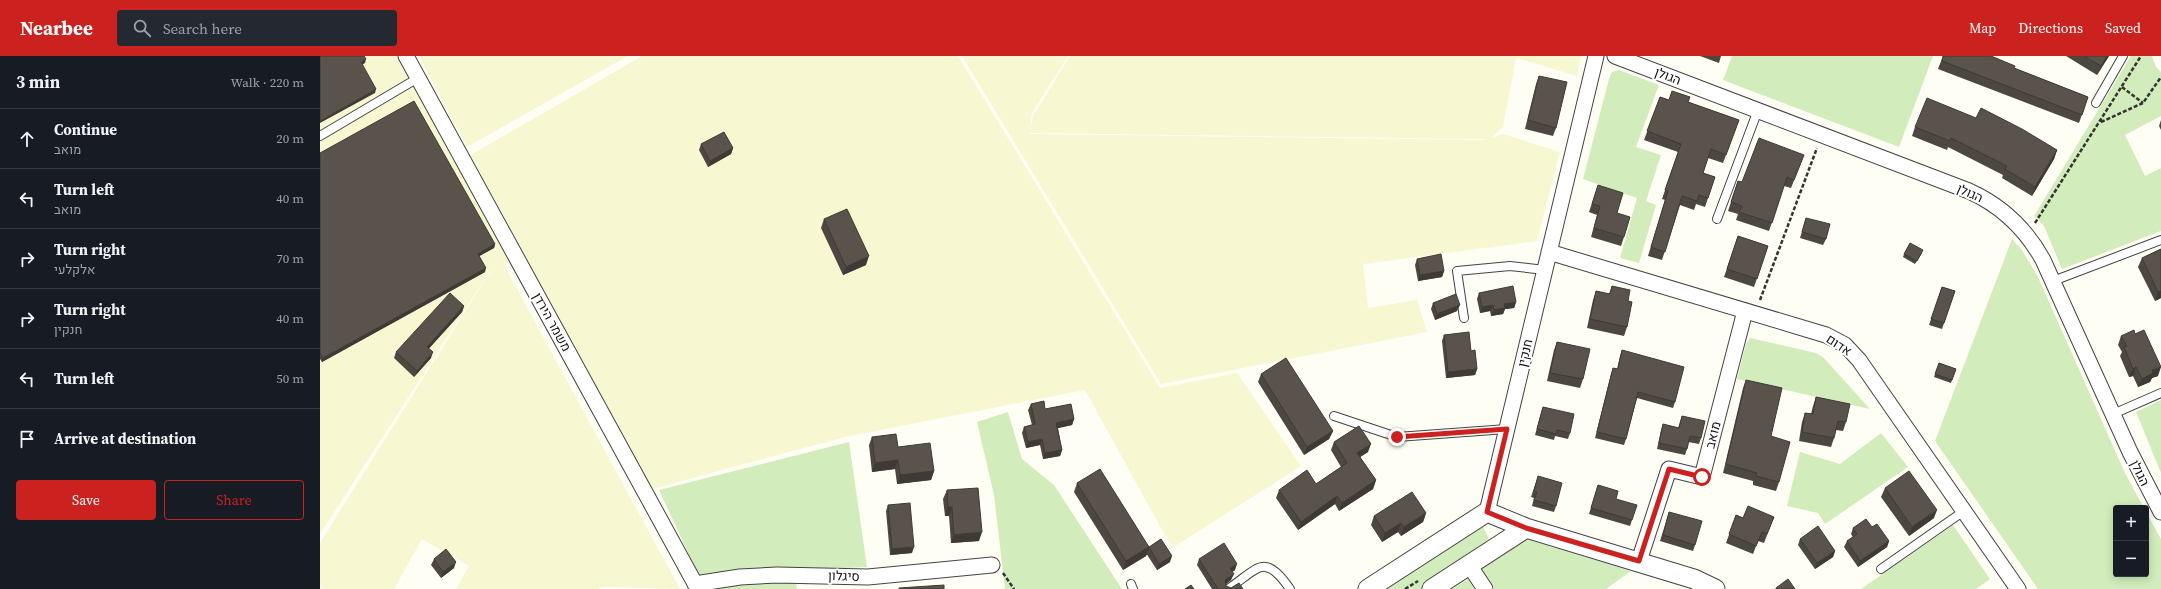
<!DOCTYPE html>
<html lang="en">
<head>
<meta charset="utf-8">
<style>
	body { margin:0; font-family:"Source Serif 4",Heebo,serif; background:#242831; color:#f1f3f6 }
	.controls { position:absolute; right:12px; bottom:12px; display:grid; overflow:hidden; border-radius:4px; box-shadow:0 2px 10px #0003 }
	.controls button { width:36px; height:36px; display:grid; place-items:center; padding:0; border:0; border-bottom:1px solid #363941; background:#171b24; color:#f1f3f6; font:20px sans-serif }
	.stop { position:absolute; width:12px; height:12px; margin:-9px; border:3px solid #cb221f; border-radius:50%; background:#fff }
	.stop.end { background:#cb221f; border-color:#fff; box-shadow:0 1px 4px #0008 }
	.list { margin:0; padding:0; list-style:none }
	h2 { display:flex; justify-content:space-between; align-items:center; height:52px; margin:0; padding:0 16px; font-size:17px }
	h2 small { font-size:13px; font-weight:400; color:#9ea1a6 }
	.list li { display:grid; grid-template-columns:26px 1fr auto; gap:12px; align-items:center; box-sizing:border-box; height:60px; padding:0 16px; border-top:1px solid #363941 }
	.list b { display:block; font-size:15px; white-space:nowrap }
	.list p { margin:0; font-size:13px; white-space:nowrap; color:#9ea1a6 }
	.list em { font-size:13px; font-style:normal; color:#9ea1a6 }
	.actions { display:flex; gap:8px; padding:12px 16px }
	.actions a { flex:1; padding:9px 0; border:1px solid #cb221f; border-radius:4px; text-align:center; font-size:14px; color:#cb221f }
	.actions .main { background:#cb221f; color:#fff }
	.icon { flex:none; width:22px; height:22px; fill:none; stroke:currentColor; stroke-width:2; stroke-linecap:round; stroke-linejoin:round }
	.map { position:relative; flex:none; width:1841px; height:533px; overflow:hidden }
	header { display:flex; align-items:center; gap:24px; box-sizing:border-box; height:56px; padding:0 20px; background:#cb221f; color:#fff }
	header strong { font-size:19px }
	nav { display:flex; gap:22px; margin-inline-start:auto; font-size:14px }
	.search { width:280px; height:36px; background:#242831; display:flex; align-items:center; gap:10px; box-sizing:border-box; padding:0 14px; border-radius:4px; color:#9ea1a6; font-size:15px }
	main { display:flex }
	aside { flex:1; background:#171b24 }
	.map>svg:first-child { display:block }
	.farmland { fill:#f7f7d2; fill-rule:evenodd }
	.green { fill:#d2edbb }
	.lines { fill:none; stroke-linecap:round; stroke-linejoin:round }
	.service-casing { stroke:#444; stroke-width:10 }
	.minor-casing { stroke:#444; stroke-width:17 }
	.tertiary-casing { stroke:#444; stroke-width:21 }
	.path { stroke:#333; stroke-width:2.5; stroke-dasharray:4 2; stroke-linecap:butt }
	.service { stroke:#fff; stroke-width:8 }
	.minor { stroke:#fff; stroke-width:15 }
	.tertiary { stroke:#fff; stroke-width:19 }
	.wall { fill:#4d4741 }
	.shaded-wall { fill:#3f3a35 }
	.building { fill:#5a534c; stroke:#3f3a35 }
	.route { stroke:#cb221f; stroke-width:5 }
	.labels { text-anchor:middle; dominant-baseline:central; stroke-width:4; stroke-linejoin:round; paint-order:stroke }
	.street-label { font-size:13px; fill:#111; stroke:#fff }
</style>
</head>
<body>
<header>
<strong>Nearbee</strong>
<div class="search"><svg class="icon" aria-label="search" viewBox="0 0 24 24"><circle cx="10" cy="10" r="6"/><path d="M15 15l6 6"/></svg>Search here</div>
<nav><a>Map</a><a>Directions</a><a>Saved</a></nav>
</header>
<main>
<aside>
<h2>3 min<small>Walk · 220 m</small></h2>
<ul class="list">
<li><svg class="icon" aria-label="ahead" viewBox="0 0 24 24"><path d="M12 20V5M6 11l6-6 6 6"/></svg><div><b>Continue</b><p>מואב</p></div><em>20 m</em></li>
<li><svg class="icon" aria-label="left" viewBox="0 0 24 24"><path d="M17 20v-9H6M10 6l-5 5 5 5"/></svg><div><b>Turn left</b><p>מואב</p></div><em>40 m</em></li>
<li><svg class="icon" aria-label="right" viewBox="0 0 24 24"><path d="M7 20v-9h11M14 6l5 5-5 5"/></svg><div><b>Turn right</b><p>אלקלעי</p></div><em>70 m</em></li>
<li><svg class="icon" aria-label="right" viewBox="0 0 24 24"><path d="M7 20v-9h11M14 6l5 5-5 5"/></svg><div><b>Turn right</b><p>חנקין</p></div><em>40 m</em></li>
<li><svg class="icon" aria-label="left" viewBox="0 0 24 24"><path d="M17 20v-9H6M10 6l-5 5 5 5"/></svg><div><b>Turn left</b></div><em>50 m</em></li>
<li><svg class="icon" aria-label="arrive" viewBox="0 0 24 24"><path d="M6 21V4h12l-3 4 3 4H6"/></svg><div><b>Arrive at destination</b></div></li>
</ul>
<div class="actions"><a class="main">Save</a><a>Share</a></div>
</aside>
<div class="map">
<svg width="1841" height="533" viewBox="0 0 1841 533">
	<rect width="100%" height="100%" fill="#fffef5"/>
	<!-- farmland -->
	<path class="farmland" d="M0,0H78L135,108L322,0H638L840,332L917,317L981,410L852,492L765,334L525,381L332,433L201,199L184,209L360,533L280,531L279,533H136L149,510L102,483L74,533H4L0,531V487L168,219L179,212L168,218L0,478Z
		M99,0H308L147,91Z
		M642,0H748L712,57L710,76L713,60L750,0H1261L1257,20L1196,2L1183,71L1171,82L1183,78L1240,96L1217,185L1043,208L1048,252L1097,244L1107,276L841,328ZM710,77L1166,83L1167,84L710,78Z"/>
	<!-- green -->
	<path class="green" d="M1412,0H1613L1579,91L1403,24Z
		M1811,0H1832L1836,11L1841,16V60L1805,79L1825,120L1841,112V175L1742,213L1724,170L1714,160Z
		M1299,14L1339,29L1316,91L1341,99L1326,145L1336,149L1319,207L1300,202L1317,142L1263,123L1289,23L1292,16Z
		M1692,183L1702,194L1718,221L1805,417L1824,452H1796V518H1826V456L1841,483V533H1718L1615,385Z
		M1430,282L1496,297L1503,301L1550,353L1417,323L1426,288Z
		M1841,344V417L1816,356Z
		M688,356L702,403L734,429L802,533H685L674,439L657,366Z
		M1561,377L1588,411L1505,468L1498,457L1467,450L1480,396L1520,408Z
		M529,386L547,511L474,514L477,533H385L339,434Z
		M1633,469L1670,523L1656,533H1541Z
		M1163,470L1171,488L1101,533H1068Z
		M1203,481L1311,515L1286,533H1175L1157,510Z
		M1148,523L1154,533H1132Z"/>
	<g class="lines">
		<defs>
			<path id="service" d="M1776,47L1803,0
				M0,80L98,22
				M1397,163L1438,54
				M1733,225L1841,184
				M1144,262L1137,215L1190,210L1225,214
				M1793,358L1841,337
				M1014,360L1077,381L1187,373
				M1561,513L1644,455
				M811,528L813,533
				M908,533C939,512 944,496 970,533"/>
			<path id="minor" d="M86,0L378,533
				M1295,0L1649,135C1682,150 1706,173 1723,204L1810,396L1841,456
				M1229,196L1506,279L1525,289L1539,304L1698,533
				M1167,456L1276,0
				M1319,505L1349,413L1382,421L1425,255
				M1149,509L1165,533
				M375,528L420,521L457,519L548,521L672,509"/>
			<path id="tertiary" d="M1048,533L1167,456L1206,472L1374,523L1395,533
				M1112,533L1206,472"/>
		</defs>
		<!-- service casing -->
		<use href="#service" class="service-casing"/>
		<!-- minor casing -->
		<use href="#minor" class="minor-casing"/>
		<!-- tertiary casing -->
		<use href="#tertiary" class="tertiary-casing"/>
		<!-- path -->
		<path class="path" d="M1802,31L1823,47
			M1781,66L1823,47L1841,21
			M1715,167L1821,0
			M1440,244L1497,92
			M683,517L694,533
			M1085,533L1098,525"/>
		<!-- service -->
		<use href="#service" class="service"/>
		<!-- minor -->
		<use href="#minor" class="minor"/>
		<!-- tertiary -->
		<use href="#tertiary" class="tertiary"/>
	</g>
	<!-- wall -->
	<path class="wall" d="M1380,0H1401L1399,7Z
		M1623,0L1694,12L1768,41L1759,67L1618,13Z
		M1746,0H1789L1777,19Z
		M1219,20L1236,72L1233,80L1205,73L1216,28Z
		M1340,41L1349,44L1368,46L1419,64L1403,107L1388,102L1383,117L1395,121L1385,151L1376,148L1374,154L1360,149L1342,204L1328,200L1345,144L1342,143L1358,96L1324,84Z
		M1841,64V74L1839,70Z
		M1595,71L1737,94L1734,103L1712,140L1682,122L1683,119L1628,91L1627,94L1592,80Z
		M381,88L413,92L411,98L388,111L379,94Z
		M0,97L175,188L174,192L159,200L165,216L2,306L0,303Z
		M1484,99L1471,132L1464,130L1449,175L1416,164L1418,158L1408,155L1418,125L1422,126Z
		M1278,129L1304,181L1301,190L1271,181L1277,159L1269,156Z
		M1486,162L1506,183L1503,189L1480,182Z
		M504,163L546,209L523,219L501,172Z
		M1418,180L1448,190L1434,231L1404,221Z
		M1841,193V242L1835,245L1818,211L1822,202Z
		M1602,197L1595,208L1583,201L1584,198Z
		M1097,203L1124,215L1122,221L1098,225L1095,209Z
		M1292,230L1308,245L1307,271L1304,280L1267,272L1273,244L1276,235L1289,238Z
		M1622,231L1635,235L1622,273L1609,269Z
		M1159,237L1196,246L1194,252L1185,253L1183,258L1171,260L1170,255L1160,257L1157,243Z
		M1113,247L1137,255L1115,264L1111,253Z
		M144,250L142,256L109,292L111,302L94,321L74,302L76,296Z
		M1815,278L1838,320L1832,322L1830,326L1818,331L1813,320L1809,321L1800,300L1802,296L1798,289L1801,280Z
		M1124,279L1151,295L1157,313L1155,319L1126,322L1122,285Z
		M1237,286L1263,323L1260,332L1227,325L1234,294Z
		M1302,294L1355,346L1353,352L1317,342L1306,383L1304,389L1275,382L1291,318L1293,312L1297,313L1300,300Z
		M1619,307L1636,313L1631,327L1614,321Z
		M941,318L1013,375L1009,383L984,399L938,326Z
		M1426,324L1451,380L1459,426L1456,435L1433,429V425L1403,417L1423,332Z
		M1496,341L1526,366L1523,375L1516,374L1514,382L1511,391L1479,385L1482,366L1485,357L1491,358L1493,350Z
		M711,348L754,363L752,369L738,372L742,394L740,400L723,403L720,389L706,392L702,377L704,371L712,369L708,354Z
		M1223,351L1250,377L1248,383L1235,380L1234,384L1215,379L1221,357Z
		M1362,360L1381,382L1379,388L1368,386L1367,393L1365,399L1337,393L1341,374L1343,368L1358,372Z
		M552,381L578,391L614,415L611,424L577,428L575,413L552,416L549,389Z
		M1014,386L1048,396L1040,401L1056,424L1053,433L1019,455L1015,448L978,474L956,442L959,434L996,428L1021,411L1011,394Z
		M1218,420L1236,450L1234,456L1212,450L1214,442L1211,441Z
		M757,427L829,491L826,500L803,514L754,436Z
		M1278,429L1296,443L1312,464L1310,470L1269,458Z
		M1565,432L1614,462L1589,480L1561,441Z
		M627,434L659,485L631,487L629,460H625L623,443Z
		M568,449L592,497L570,499L566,455Z
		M1349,456L1375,489L1373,495L1340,485Z
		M1106,457L1103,466L1081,480L1078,476L1062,486L1051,469L1054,460Z
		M1416,459L1423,462L1454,461L1444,487L1438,485L1433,498L1406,487Z
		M1552,471L1569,485L1567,491L1538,511L1524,491L1527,485L1533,481L1531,478L1533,472Z
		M1480,483L1515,495L1513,501L1495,513L1478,489Z
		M829,491L850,506L837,514L826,497Z
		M114,503L134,512L121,522L111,509Z
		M879,503L915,514L912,516L911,524L905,529L906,530L911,532L923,533H892L877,509Z"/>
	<!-- shaded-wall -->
	<path class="shaded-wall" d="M1787,0H1789L1777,19L1781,10Z
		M46,3L45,7L40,10L41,6Z
		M56,33L55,37L0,67V65Z
		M413,92L411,98L388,111L390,105Z
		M1737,94L1734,103L1712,140L1715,131Z
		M175,188L174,192L156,202L158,198Z
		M549,200L546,209L523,219L526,211Z
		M166,212L165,216L2,306L3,302Z
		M1124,215L1122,221L1098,225L1100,219Z
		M1841,235V242L1835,245L1838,236Z
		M1196,246L1194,252L1185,253L1183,258L1171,260L1174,254L1184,248Z
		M1140,249L1137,255L1115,264L1117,258Z
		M1173,249L1170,255L1160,257L1162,251Z
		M144,250L142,256L105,297L107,291Z
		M113,296L111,302L94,321L97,315Z
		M1816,311L1813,320L1809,321L1813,313Z
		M1841,311L1838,320L1832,322L1830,326L1818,331L1822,323L1832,314Z
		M1157,313L1155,319L1126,322L1128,316Z
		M754,363L752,369L734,373L736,367Z
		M1013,375L1009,383L984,399L987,391Z
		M722,383L720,389L706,392L708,386Z
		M1051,388L1048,396L1034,405L1037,397Z
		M742,394L740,400L723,403L725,397Z
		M578,404L575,413L552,416L555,407Z
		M614,415L611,424L577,428L580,419Z
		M1056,424L1053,433L1019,455L1022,447Z
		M1017,440L1015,448L978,474L981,466Z
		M628,451H632L629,460H625Z
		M1617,454L1614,462L1589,480L1592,471Z
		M1106,457L1103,466L1081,480L1084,471Z
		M1081,467L1078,476L1062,486L1065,477Z
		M662,476L659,485L631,487L634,479Z
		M1569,485L1567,491L1538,511L1540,505Z
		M594,491L592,497L570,499L572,493Z
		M829,491L826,500L803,514L806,505Z
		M1515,495L1513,501L1495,513L1497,507Z
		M852,500L850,506L837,514L839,508Z
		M136,506L134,512L121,522L123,516Z
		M917,508L915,514L908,518L910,512Z
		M914,518L911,524L903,530L905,524Z"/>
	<!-- building -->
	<path class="building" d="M0,0H44L46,3L41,6L56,33L0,65Z
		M1623,0H1671L1695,10L1694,12L1768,41L1762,59L1622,5Z
		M1764,0H1787L1781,10Z
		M1219,20L1247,26L1236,72L1208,64Z
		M1352,35L1370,41L1368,46L1419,64L1406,99L1391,93L1383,117L1395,121L1388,142L1379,139L1377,145L1362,140L1345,196L1331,191L1348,135L1345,134L1361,88L1327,75L1340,41L1349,44Z
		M1607,42L1656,62L1661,52L1702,73L1737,94L1715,131L1685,113L1687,110L1631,82L1630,85L1595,71Z
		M94,45L175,188L158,198L166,212L3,302L0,297V97Z
		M404,76L413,92L390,105L381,88Z
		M1439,82L1484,99L1474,124L1467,121L1452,167L1419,156L1422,150L1411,146L1418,125L1422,126Z
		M1278,129L1303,137L1297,157L1310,161L1304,181L1274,172L1280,150L1272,148Z
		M527,153L549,200L526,211L504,163Z
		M1486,162L1510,168L1506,183L1482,176Z
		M1418,180L1448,190L1437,223L1407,213Z
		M1590,187L1603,194L1597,205L1584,198Z
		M1841,193V235L1838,236L1822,202Z
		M1121,198L1124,215L1100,219L1097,203Z
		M1193,230L1196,246L1184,248L1185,252L1174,254L1173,249L1162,251L1159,237Z
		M1292,230L1310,234L1308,245L1312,246L1307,271L1270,263L1276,235L1290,238Z
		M1622,231L1635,235L1624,267L1611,263Z
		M130,237L144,250L107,291L113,296L97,315L76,296Z
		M1136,238L1140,249L1117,258L1113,247Z
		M1814,274L1815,278L1824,274L1841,311L1832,314L1833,317L1822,323L1816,311L1813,313L1804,291L1807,290L1801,280Z
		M1149,276L1151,295L1155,294L1157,313L1128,316L1124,279Z
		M1237,286L1270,293L1263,323L1230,317Z
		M1302,294L1364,311L1355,346L1318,336L1306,383L1277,376L1293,312L1298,313Z
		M966,302L1013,375L987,391L941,318Z
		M1619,307L1636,313L1632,324L1615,318Z
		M1426,324L1462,332L1451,380L1470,386L1459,426L1436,420L1437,417L1406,408Z
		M1496,341L1530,348L1526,366L1518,365L1514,382L1482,376L1485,357L1493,358Z
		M724,345L725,353L751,348L754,363L736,367L742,394L725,397L722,383L708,386L704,371L715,368L711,348Z
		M1223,351L1254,358L1250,377L1237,374L1236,378L1217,373Z
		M1362,360L1385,365L1381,382L1370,380L1367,393L1339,387L1343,368L1359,372Z
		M1039,370L1051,388L1037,397L1056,424L1022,447L1017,440L981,466L959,434L987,414L996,428L1027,407L1014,386Z
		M576,378L578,391L610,387L614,415L580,419L578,404L555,407L552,381Z
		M780,413L829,491L806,505L757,427Z
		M1589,415L1617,454L1592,471L1565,432Z
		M1218,420L1242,427L1236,450L1214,444L1217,436L1214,435Z
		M1278,429L1298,435L1296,443L1317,449L1312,464L1271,452Z
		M658,432L662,476L634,479L632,451H628L627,434Z
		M1092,436L1106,457L1084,471L1081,467L1065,477L1054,460Z
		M590,447L594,491L572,493L568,449Z
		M1428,450L1454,461L1447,478L1442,476L1436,490L1409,478L1416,459L1423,462Z
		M1349,456L1382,465L1375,489L1343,479Z
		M1546,463L1552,471L1557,468L1569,485L1540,505L1527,485L1537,478L1533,472Z
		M1498,470L1515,495L1497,507L1480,483Z
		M841,483L852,500L839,508L829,491Z
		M904,487L917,508L910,512L914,518L905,524L906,530L911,532L919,527L923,533H898L879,503Z
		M126,493L136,506L123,516L114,503Z
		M1468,523L1475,533H1456V532Z
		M624,529V533H579V532Z
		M871,529L874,533H865Z"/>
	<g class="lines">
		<!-- route -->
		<path class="route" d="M1077,381L1187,373L1167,456L1206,472L1319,505L1349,413L1382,421"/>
	</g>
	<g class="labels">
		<!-- street labels -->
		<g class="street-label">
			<text transform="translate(1348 20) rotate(21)">הגולן</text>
			<text transform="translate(1650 137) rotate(24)">הגולן</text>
			<text transform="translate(232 266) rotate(61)">משמר הירדן</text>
			<text transform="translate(1519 289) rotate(33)">אדום</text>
			<text transform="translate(1205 297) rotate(-77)">חנקין</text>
			<text transform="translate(1393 379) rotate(-76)">מואב</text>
			<text transform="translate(1820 417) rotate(64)">הגולן</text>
			<text transform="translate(524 520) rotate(2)">סיגלון</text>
		</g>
	</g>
</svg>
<div class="controls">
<button>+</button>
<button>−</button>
</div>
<div class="stop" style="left:1382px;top:421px"></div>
<div class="stop end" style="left:1077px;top:381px"></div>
</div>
</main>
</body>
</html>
